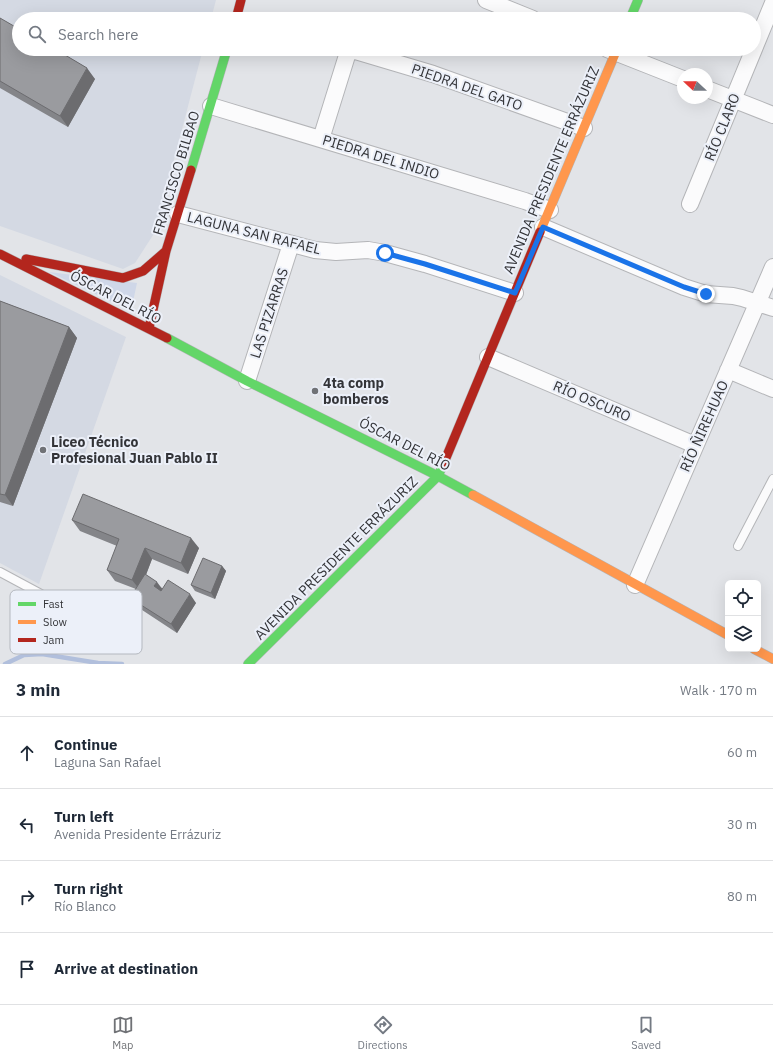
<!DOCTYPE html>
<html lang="en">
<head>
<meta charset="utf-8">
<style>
	body { margin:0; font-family:"IBM Plex Sans",sans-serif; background:#f2f2f3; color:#1f2937 }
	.controls { position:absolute; right:12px; bottom:12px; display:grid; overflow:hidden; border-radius:6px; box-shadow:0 4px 16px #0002 }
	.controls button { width:36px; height:36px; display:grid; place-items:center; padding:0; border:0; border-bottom:1px solid #e0e1e3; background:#fff; color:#1f2937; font:20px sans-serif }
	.compass { position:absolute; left:677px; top:68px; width:36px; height:36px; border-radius:50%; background:#fff; box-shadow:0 4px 16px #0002; rotate:292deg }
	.stop { position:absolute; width:12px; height:12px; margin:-9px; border:3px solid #1a73e8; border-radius:50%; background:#fff }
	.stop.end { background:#1a73e8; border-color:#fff; box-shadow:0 1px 4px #0008 }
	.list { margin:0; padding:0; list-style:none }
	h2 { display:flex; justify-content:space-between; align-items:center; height:52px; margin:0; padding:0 16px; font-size:17px }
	h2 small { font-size:13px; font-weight:400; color:#747a83 }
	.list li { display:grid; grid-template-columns:26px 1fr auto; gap:12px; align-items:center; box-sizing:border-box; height:72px; padding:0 16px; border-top:1px solid #e0e1e3 }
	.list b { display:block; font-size:15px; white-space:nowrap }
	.list p { margin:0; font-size:13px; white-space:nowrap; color:#747a83 }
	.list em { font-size:13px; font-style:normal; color:#747a83 }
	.icon { flex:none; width:22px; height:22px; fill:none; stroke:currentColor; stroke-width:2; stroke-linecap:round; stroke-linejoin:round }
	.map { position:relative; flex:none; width:773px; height:664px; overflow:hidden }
	.search { position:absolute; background:#fff; box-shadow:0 4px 16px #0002; left:12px; right:12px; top:12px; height:44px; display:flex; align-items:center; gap:10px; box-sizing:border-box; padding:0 14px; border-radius:22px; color:#747a83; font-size:15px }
	.sheet { height:340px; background:#fff }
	nav { display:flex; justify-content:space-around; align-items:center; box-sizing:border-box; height:56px; border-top:1px solid #e0e1e3; background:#fff; font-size:11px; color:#747a83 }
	nav a { display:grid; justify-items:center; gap:2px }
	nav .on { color:#707276 }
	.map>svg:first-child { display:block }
	.built { fill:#d4d9e3 }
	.grass { fill:#cfd7e8 }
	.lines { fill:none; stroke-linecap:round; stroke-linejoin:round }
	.stream { stroke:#b1bfdc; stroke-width:4.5 }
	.lane-casing { stroke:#b4b5b8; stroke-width:10 }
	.street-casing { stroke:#b4b5b8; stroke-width:18 }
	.fast-casing { stroke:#b4b5b8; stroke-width:10 }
	.slow-casing { stroke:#b4b5b8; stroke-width:10 }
	.jam-casing { stroke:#b4b5b8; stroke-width:10 }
	.lane { stroke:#fbfbfc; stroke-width:8 }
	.street { stroke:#fbfbfc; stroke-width:16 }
	.fast { stroke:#63d668; stroke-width:9 }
	.slow { stroke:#ff974d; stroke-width:9 }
	.jam { stroke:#b3261e; stroke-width:9 }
	.wall { fill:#848589 }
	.shaded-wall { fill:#6c6c6f }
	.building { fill:#9a9b9f; stroke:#6c6c6f }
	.route { stroke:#1a73e8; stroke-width:5 }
	.poi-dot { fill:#707276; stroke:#ecf0f9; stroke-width:1.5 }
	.labels { text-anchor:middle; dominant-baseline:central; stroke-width:4; stroke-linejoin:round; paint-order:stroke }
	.street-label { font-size:14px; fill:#333438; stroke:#ecf0f9 }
	.poi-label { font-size:14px; font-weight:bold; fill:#333438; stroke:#ecf0f9; text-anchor:start }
	.key { fill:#ecf0f9; stroke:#b4b8bf; stroke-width:1 }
	.key-label { font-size:11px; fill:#333438 }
</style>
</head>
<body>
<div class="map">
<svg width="773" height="664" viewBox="0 0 773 664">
	<rect width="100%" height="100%" fill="#e2e4e8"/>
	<!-- built -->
	<path class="built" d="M0,0H216L211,19H19V49H203L155,232L135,263L123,269L0,226Z
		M0,275L126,337L39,584L0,563Z"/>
	<!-- grass -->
	<path class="grass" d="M49,272L137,283L131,311Z"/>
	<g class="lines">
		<!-- stream -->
		<path class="stream" d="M5,664L24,655L42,654L98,663L122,664"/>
		<defs>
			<path id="lane" d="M738,546L773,479
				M0,572L41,594"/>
			<path id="street" d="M486,0L533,19
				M349,49L433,74L584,128
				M607,49L683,79
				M707,89L773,115
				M211,106L525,201L550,210
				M321,139L349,49
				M690,204L773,3
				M178,214L315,250L336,252L368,250L385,253L425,264L515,293
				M543,227L684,287L706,294L733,296L742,298L773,308
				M488,357L695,445
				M728,370L773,389
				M247,381L291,244
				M635,585L773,267"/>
			<path id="fast" d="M630,19L638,0
				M191,170L227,49
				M167,338L247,381L438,476L473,495
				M248,664L438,476L443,465"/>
			<path id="slow" d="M540,232L617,49
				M473,495L728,635
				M754,649L773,659"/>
			<path id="jam" d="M236,19L241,0
				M0,254L167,338
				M26,259L123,278L143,271L166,251
				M149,328L166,251L191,170
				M443,465L540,232"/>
		</defs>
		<!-- lane casing -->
		<use href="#lane" class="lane-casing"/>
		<!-- street casing -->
		<use href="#street" class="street-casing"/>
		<!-- fast casing -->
		<use href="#fast" class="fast-casing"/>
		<!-- slow casing -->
		<use href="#slow" class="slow-casing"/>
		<!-- jam casing -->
		<use href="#jam" class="jam-casing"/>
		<!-- lane -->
		<use href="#lane" class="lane"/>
		<!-- street -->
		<use href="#street" class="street"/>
		<!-- fast -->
		<use href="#fast" class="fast"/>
		<!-- slow -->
		<use href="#slow" class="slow"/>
		<!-- jam -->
		<use href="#jam" class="jam"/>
	</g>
	<!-- wall -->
	<path class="wall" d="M0,18L95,79L68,127L0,88Z
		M0,301L69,327L77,338L13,506L0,502Z
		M72,520L199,548L188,574L152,559L146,575L163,589L196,603L177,633L136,606L130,598L136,589L115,581L107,570L117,546L80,531Z
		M222,566L226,571L215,599L195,591L191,585Z"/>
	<!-- shaded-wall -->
	<path class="shaded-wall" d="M87,68L95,79L68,127L60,116Z
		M69,327L77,338L13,506L5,495Z
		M191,538L199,548L188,574L181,563Z
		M145,548L152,559L140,590L132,580Z
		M222,566L226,571L215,599L211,593Z
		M157,582L163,590L160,595L154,586Z
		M190,594L196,603L177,633L171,624Z"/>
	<!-- building -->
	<path class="building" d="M0,18L19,29V49H55L87,68L60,116L0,81Z
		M0,301L69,327L5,495L0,494Z
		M83,494L191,538L181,563L145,548L132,580L107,570L119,539L72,520Z
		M203,558L222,566L211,593L191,585Z
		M145,574L157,582L154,586L161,591L168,580L190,594L171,624L130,598Z"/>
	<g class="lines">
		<!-- route -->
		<path class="route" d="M385,253L425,264L515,293L543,227L684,287L706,294"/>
	</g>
	<!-- markers -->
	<g class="poi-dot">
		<circle cx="315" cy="391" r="4"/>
		<circle cx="43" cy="450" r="4"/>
	</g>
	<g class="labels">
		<!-- street labels -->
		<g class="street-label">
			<text transform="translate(467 87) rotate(19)">PIEDRA DEL GATO</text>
			<text transform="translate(722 127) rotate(-68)">RÍO CLARO</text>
			<text transform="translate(381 157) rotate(17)">PIEDRA DEL INDIO</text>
			<text transform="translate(551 170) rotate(-67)">AVENIDA PRESIDENTE ERRÁZURIZ</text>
			<text transform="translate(176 173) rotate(-73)">FRANCISCO BILBAO</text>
			<text transform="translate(254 233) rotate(14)">LAGUNA SAN RAFAEL</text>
			<text transform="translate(116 297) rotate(27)">ÓSCAR DEL RÍO</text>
			<text transform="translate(269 313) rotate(-72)">LAS PIZARRAS</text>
			<text transform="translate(592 401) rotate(23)">RÍO OSCURO</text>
			<text transform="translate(704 426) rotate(-66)">RÍO ÑIREHUAO</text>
			<text transform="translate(405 444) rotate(27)">ÓSCAR DEL RÍO</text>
			<text transform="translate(336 558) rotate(-45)">AVENIDA PRESIDENTE ERRÁZURIZ</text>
		</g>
		<!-- poi labels -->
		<g class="poi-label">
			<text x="323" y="383">4ta comp<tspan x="323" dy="16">bomberos</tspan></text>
			<text x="51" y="442">Liceo Técnico<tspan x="51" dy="16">Profesional Juan Pablo II</tspan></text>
		</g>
	</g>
	<!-- legend -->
	<rect x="10" y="590" width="132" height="64" rx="6" class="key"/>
	<rect x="18" y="602" width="18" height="4" fill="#63d668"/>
	<rect x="18" y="620" width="18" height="4" fill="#ff974d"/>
	<rect x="18" y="638" width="18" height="4" fill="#b3261e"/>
	<g class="key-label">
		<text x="43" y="608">Fast</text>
		<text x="43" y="626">Slow</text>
		<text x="43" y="644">Jam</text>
	</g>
</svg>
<div class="controls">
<button><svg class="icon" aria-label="locate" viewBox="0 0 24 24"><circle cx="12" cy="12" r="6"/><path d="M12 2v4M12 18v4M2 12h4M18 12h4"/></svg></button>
<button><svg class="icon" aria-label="layers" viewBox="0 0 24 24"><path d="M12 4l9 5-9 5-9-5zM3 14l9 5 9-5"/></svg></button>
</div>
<svg class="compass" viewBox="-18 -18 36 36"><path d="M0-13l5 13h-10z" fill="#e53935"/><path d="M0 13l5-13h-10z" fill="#747a83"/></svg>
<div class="stop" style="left:385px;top:253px"></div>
<div class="stop end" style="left:706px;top:294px"></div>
<div class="search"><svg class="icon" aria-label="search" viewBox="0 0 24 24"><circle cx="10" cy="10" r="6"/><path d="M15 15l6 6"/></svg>Search here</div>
</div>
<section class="sheet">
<h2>3 min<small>Walk · 170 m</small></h2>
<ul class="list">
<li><svg class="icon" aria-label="ahead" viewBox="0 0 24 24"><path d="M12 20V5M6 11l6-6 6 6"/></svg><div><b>Continue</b><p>Laguna San Rafael</p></div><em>60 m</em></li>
<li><svg class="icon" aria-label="left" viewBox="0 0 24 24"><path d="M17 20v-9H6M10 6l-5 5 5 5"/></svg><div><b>Turn left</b><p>Avenida Presidente Errázuriz</p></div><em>30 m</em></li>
<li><svg class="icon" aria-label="right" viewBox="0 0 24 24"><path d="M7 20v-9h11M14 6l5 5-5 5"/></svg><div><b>Turn right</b><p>Río Blanco</p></div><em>80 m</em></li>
<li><svg class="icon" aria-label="arrive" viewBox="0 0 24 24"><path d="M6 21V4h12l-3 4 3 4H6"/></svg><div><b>Arrive at destination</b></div></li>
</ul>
</section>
<nav>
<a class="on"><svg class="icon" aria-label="map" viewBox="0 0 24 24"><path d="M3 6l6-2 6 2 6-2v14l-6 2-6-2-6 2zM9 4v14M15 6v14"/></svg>Map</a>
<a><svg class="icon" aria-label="directions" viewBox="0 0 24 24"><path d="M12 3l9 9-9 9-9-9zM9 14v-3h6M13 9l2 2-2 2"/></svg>Directions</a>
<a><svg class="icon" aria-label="saved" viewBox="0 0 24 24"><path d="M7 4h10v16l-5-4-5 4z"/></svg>Saved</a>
</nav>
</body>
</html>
